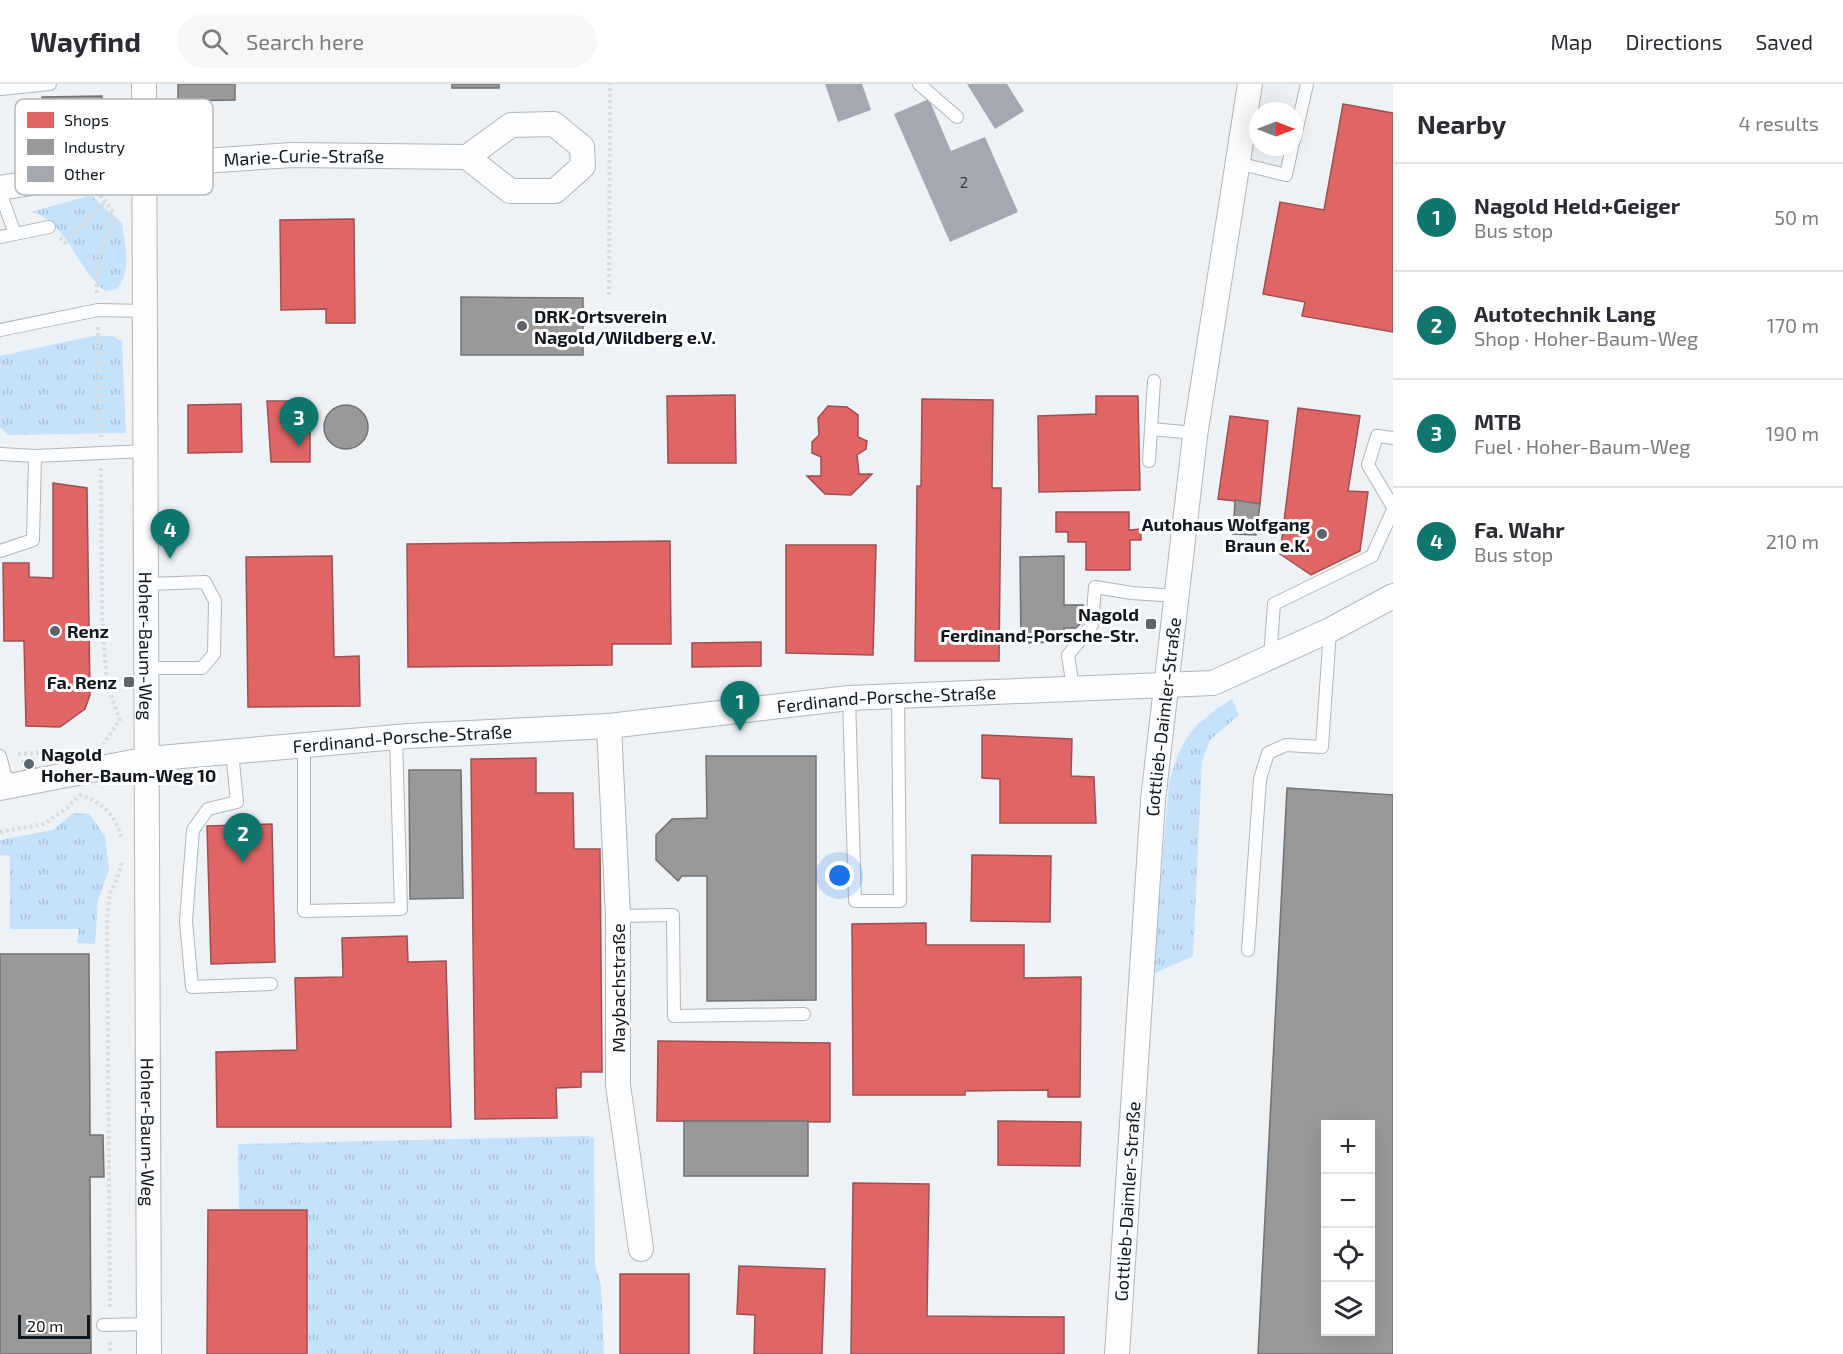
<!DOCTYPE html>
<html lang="en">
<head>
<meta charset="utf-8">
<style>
	body { margin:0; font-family:"Exo 2",sans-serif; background:#f7f7f7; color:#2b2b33 }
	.controls { position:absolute; right:18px; bottom:18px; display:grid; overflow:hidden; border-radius:0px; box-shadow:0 6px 24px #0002 }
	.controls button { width:54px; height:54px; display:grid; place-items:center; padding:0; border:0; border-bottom:2px solid #e1e1e2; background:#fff; color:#2b2b33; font:30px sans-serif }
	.compass { position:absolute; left:1249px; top:18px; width:54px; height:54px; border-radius:50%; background:#fff; box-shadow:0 6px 24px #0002; rotate:90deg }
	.scale { position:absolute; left:18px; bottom:15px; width:72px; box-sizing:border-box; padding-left:6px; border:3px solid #0f171f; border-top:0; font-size:16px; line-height:21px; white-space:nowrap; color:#0f171f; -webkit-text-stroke:4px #fff; paint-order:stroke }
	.you { position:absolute; left:840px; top:792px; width:21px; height:21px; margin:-15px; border:4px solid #fff; border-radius:50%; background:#1a73e8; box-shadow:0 0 0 9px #1a73e833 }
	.badge { display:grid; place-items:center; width:39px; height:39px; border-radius:50%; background:#0f766e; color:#fff; font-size:20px; font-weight:700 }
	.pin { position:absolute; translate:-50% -50px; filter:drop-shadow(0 2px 3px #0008) }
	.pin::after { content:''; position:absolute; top:32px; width:21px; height:18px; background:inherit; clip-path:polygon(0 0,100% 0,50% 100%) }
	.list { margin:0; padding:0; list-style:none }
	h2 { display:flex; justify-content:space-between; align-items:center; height:78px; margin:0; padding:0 24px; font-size:26px }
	h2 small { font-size:20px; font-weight:400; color:#7c7c81 }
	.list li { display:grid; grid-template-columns:39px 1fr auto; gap:18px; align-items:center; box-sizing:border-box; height:108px; padding:0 24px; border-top:2px solid #e1e1e2 }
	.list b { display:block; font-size:22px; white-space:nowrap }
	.list p { margin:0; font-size:20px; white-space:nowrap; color:#7c7c81 }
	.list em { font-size:20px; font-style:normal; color:#7c7c81 }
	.icon { flex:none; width:33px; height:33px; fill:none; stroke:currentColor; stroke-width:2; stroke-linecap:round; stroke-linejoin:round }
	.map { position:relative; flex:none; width:1393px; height:1270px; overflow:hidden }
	header { display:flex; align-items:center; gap:36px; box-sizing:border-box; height:84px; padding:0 30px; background:#fff; border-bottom:2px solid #e1e1e2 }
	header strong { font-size:28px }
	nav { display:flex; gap:33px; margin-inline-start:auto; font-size:21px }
	.search { width:420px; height:54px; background:#f7f7f7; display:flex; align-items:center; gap:15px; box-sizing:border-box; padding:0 21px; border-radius:33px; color:#7c7c81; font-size:22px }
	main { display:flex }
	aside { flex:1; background:#fff }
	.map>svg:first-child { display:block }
	.grass { fill:url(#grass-tufts) }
	.shops { fill:#e06666; stroke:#a14e51; stroke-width:1.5 }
	.industry { fill:#999; stroke:#707274; stroke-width:1.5; fill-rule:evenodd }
	.building { fill:#a3a9af }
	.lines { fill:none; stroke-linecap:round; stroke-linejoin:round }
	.lane-casing { stroke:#afb6bc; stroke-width:14 }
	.street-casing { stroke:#afb6bc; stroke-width:26 }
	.path { stroke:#dadcde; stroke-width:4; stroke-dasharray:3 3; stroke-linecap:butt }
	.lane { stroke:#fcfdfe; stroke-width:12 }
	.street { stroke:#fcfdfe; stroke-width:24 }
	.poi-dot { fill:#5d646b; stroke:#fff; stroke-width:2 }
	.labels { text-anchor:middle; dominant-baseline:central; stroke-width:6; stroke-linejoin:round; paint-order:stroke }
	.number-label { font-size:15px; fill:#343c43 }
	.street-label { font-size:18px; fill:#0f171f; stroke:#fff }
	.poi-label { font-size:18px; font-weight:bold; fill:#0f171f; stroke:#fff; text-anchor:start }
	.key { fill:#fff; stroke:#b7b9bc; stroke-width:1.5 }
	.key-label { font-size:16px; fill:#0f171f }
</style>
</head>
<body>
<header>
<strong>Wayfind</strong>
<div class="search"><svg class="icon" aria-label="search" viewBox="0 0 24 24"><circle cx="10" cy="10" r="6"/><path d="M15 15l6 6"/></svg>Search here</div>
<nav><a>Map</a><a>Directions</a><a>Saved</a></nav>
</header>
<main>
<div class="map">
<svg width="1393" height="1270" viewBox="0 0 1393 1270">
	<defs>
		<pattern id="grass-tufts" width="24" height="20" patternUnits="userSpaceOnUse" patternTransform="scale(1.5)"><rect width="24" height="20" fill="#c6e1fa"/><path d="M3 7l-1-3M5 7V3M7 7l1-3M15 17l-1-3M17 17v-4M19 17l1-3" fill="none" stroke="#a9c0d6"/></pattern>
	</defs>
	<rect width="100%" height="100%" fill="#edf2f7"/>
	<!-- grass -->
	<path class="grass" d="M91,111L122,139C125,161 132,186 117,205L105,207C80,187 69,149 44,133C41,131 35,129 31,128Z
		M93,252H112L122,257L126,349L8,351L0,343V272Z
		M1232,615L1239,631L1210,656L1202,677L1193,872L1153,890L1169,698C1182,652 1193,640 1232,615Z
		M73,729L89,730L105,752L109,786L98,816L95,860L77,859L79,845H10V772L0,771V756L53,746Z
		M588,1052L594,1054L595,1181L601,1201L604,1270H307V1126H239L238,1060Z"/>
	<!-- shops -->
	<path class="shops" d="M1343,20L1393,29V248L1302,232L1305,218L1263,210L1280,118L1324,126Z
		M354,135L355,239H326V225L281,226L280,136Z
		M735,311L736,379H668L667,312Z
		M1096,312H1138L1140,406L1039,408L1038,332L1096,330Z
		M922,315L993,316L992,404H1001L999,577H915L917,402H921Z
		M267,317H293L310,334V378H271Z
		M241,320L242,368L188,369V321Z
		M828,322L847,323L858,331V353L867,357L866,365L857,371L859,390H872L851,411L825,410L807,392H821V373L812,369V358L819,351L818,334Z
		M1298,324L1360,332L1348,407L1368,408L1360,467L1311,491L1280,470Z
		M1230,332L1268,337L1260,420L1218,415Z
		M53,399L87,404L90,611L85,625L60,643L26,642L24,557H4L3,479H29V493L53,494Z
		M1056,428H1129V446L1141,445V456H1130V486H1086V458H1068V448H1056Z
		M670,457L671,560H612V581L408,583L407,460Z
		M786,461H876L873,571L786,569Z
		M332,472L334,573L359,572L360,622L248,623L246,473Z
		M761,558V582L692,583V559Z
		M982,651L1072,655L1071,692L1094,693L1096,739H1000V695L982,694Z
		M536,674V709H573L574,765H600L602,988H581V1003L556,1004L557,1034L475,1035L471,675Z
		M272,740L275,878L211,880L207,742Z
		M972,771L1051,772L1050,838L971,837Z
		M926,839V861H1024V894L1081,893L1080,1013H1048V1006L965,1007V1011H853L852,840Z
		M407,852L408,878L446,877L451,1043H217L216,968L297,966L295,894L343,893L342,854Z
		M658,957L830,959V1038L657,1037Z
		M998,1037L1081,1038L1080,1082L998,1081Z
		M853,1099L929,1100L927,1232L1064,1233V1270H851Z
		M208,1126H307V1270H207Z
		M739,1182L825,1185L822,1270H754L755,1231L737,1230Z
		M620,1190H689V1270H620Z"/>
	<!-- industry -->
	<path class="industry" d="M178,0H235V16L178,17Z
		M452,0H499V4H452Z
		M102,12V53H43L42,13Z
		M461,213L583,214V271H461Z
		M324 343a22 22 0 1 1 44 0a22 22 0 1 1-44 0Z
		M1235,416L1260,420L1256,451L1233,450Z
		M1064,472V521H1083L1084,536L1076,544H1064L1065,558L1021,559L1020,473Z
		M706,672H816V916L707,917V792H682L678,797L656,776V751L672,735L707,734Z
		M33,675L35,683L25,686L23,677Z
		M409,686H461L463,814L410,815Z
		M1287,704L1393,711V1270H1258ZM1326,1040H1370V1248H1326Z
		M0,870H89L90,1051H103L104,1093H90L91,1270H0Z
		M684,1037H808V1092H684Z"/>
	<!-- building -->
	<path class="building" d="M825,0H862L871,26L838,38Z
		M967,0H1007L1024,27L995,45Z
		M929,15L951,67L985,53L1018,128L950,158L894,30Z"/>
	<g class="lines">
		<defs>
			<path id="lane" d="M1,0V5L50,0
				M919,0L957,33
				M1294,57L1307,0
				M1238,79L1286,91L1292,63
				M0,108L15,150
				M0,153L49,143
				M0,246L98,226L145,227
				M1154,297L1151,345L1195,349
				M1393,354L1377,352L1368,381L1393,423
				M0,370L35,372L146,367
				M1149,377L1151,345
				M0,467L33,456L35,372
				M147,500L205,498L215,517L214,570L202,584H148
				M1270,574L1274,520L1372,472L1393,426
				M1073,604L1068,571L1092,541L1095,503L1132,509L1177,512
				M849,614L855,817H900L898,612
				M304,661V827L401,825L396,653
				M232,668L237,718L208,725L193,746L186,837L192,903L271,900
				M0,672L8,702
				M618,832L673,831L674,932L804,930
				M1248,866L1260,695L1268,669L1286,661L1322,663L1330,546
				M103,1241L149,1240"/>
			<g id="street">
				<path id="s1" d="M144,0L149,1270"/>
				<path id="s2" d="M0,104L144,81L292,71L467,73L510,107H555L583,82L582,63L554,40L511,41L467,73"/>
				<path d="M609,642L618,832V1001L641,1165"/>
				<path id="s3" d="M0,704L148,675L408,652L609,642L849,614L1213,599L1330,546L1393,512"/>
				<path id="s4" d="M1117,1270L1153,716L1195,352L1250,0"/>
			</g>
		</defs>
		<!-- lane casing -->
		<use href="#lane" class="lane-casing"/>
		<!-- street casing -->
		<use href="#street" class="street-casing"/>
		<!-- path -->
		<path class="path" d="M60,154L65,159L105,118
			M97,209V177L111,144L113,128L100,111
			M609,211L610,0
			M98,243L101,353
			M101,384L102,532L107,601L120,636L103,660
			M18,670L37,669L43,670
			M0,748L44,740L67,724L80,711C104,719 115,731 122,755
			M110,1223L107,835L110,809L117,795L122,777
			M110,1258V1270"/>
		<!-- lane -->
		<use href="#lane" class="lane"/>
		<!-- street -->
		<use href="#street" class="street"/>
	</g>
	<!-- markers -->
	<g class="poi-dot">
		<circle cx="522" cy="242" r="6"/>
		<circle cx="1322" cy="450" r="6"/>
		<rect x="1145" y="534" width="12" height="12" rx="3"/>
		<circle cx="55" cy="547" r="6"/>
		<rect x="123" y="592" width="12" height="12" rx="3"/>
		<circle cx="29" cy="680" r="6"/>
	</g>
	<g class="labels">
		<!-- number labels -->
		<g class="number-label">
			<text x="964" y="98">2</text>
		</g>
		<!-- street labels -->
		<g class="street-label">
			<text stroke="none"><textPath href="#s2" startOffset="306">Marie-Curie-Straße</textPath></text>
			<text stroke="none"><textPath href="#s1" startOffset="562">Hoher-Baum-Weg</textPath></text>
			<text stroke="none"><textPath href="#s3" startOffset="892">Ferdinand-Porsche-Straße</textPath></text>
			<text stroke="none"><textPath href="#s4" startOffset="639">Gottlieb-Daimler-Straße</textPath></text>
			<text stroke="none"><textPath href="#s3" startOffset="406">Ferdinand-Porsche-Straße</textPath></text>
			<text transform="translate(618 904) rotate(-90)">Maybachstraße</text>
			<text stroke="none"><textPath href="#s1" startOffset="1048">Hoher-Baum-Weg</textPath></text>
			<text stroke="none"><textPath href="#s4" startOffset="153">Gottlieb-Daimler-Straße</textPath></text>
		</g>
		<!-- poi labels -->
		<g class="poi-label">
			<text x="534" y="232">DRK-Ortsverein<tspan x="534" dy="21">Nagold/Wildberg e.V.</tspan></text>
			<text x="1310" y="440" text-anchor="end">Autohaus Wolfgang<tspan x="1310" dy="21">Braun e.K.</tspan></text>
			<text x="1139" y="530" text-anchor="end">Nagold<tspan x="1139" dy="21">Ferdinand-Porsche-Str.</tspan></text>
			<text x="67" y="547">Renz</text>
			<text x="117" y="598" text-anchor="end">Fa. Renz</text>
			<text x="41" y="670">Nagold<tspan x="41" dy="21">Hoher-Baum-Weg 10</tspan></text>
		</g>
	</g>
	<!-- legend -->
	<rect x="15" y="15" width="198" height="96" rx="9" class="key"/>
	<rect x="27" y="28" width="27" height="16" fill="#e06666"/>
	<rect x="27" y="55" width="27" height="16" fill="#999"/>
	<rect x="27" y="82" width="27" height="16" fill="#a3a9af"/>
	<g class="key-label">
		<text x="64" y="42">Shops</text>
		<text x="64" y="69">Industry</text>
		<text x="64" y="96">Other</text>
	</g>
</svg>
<div class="controls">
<button>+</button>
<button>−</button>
<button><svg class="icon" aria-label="locate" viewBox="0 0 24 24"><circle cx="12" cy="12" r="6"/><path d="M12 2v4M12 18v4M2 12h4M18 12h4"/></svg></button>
<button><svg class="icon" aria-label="layers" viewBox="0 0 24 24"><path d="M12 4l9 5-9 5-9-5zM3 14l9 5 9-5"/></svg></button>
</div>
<svg class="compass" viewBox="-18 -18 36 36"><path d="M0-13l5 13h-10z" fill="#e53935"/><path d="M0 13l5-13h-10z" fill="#7c7c81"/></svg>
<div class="scale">20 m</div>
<div class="you"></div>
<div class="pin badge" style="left:740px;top:647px">1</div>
<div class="pin badge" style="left:243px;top:779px">2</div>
<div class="pin badge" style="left:299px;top:363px">3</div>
<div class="pin badge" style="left:170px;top:475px">4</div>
</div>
<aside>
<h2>Nearby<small>4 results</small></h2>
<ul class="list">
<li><span class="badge">1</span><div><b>Nagold Held+Geiger</b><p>Bus stop</p></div><em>50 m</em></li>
<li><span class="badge">2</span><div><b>Autotechnik Lang</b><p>Shop · Hoher-Baum-Weg</p></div><em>170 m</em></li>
<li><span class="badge">3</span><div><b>MTB</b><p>Fuel · Hoher-Baum-Weg</p></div><em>190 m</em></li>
<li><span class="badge">4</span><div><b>Fa. Wahr</b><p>Bus stop</p></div><em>210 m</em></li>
</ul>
</aside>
</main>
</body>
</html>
